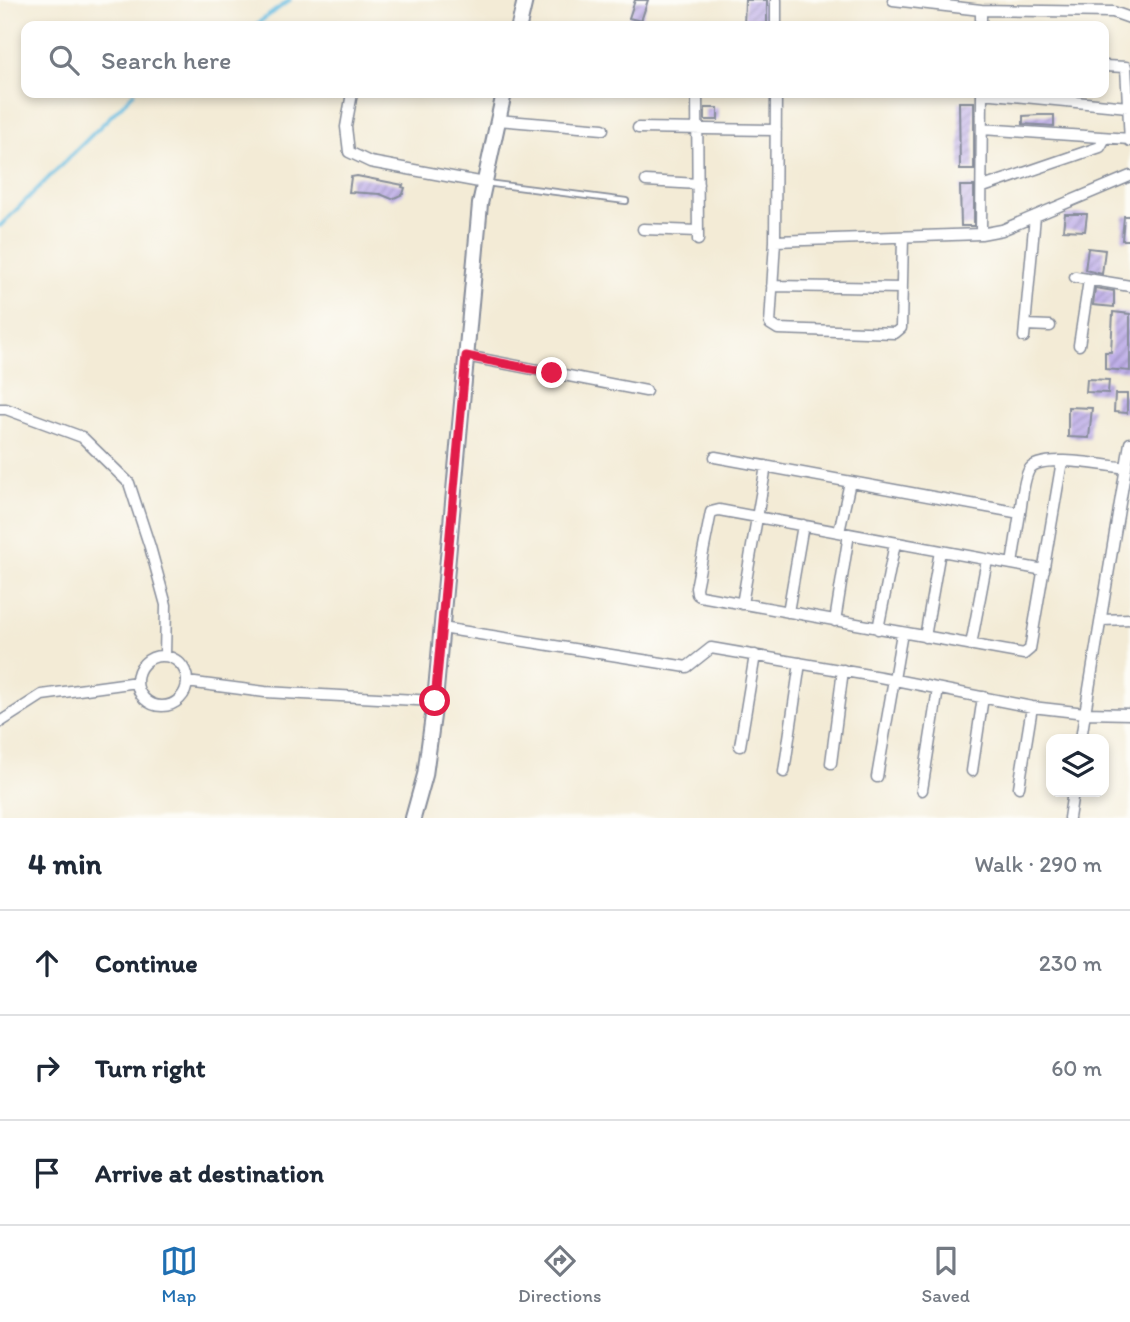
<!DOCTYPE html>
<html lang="en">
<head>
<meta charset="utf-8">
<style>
	body { margin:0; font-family:Itim,sans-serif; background:#f2f2f3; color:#1f2937 }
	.controls { position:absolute; right:21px; bottom:21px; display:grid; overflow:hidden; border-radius:14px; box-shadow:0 4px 10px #0003 }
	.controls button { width:63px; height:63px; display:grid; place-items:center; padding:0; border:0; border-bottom:2px solid #e0e1e3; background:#fff; color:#1f2937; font:35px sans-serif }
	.stop { position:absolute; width:21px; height:21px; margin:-16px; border:5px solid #e11d48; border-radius:50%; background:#fff }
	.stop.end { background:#e11d48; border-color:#fff; box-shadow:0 2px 7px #0008 }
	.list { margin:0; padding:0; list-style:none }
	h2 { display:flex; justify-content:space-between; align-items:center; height:91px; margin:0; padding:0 28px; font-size:30px }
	h2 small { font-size:23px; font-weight:400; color:#747a83 }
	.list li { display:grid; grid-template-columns:46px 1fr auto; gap:21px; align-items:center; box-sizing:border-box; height:105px; padding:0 28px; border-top:2px solid #e0e1e3 }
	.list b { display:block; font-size:26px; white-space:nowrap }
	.list em { font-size:23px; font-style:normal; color:#747a83 }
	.icon { flex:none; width:38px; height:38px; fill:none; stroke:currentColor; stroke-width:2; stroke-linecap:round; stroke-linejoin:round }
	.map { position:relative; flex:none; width:1130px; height:818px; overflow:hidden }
	.search { position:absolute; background:#fff; box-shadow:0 4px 10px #0003; left:21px; right:21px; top:21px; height:77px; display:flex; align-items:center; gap:18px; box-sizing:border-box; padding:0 24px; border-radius:14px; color:#747a83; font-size:26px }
	.sheet { height:406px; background:#fff }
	nav { display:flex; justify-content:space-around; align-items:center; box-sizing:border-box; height:98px; border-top:2px solid #e0e1e3; background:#fff; font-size:19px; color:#747a83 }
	nav a { display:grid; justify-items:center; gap:4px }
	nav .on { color:#1f6fb2 }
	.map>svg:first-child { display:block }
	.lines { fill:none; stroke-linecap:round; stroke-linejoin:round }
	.stream { stroke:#65bde2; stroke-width:3.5 }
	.building { fill:url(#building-hatch) }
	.lane-casing { stroke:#878d9a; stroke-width:8 }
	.street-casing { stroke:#878d9a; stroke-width:13 }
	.secondary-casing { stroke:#878d9a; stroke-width:18 }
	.lane { stroke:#fff; stroke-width:4.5 }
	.street { stroke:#fff; stroke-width:10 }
	.secondary { stroke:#fff; stroke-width:14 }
	.route { stroke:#e11d48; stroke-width:9 }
</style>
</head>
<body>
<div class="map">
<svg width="1130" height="818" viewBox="0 0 1130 818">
	<defs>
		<pattern id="building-hatch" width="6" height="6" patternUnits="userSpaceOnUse" patternTransform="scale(1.75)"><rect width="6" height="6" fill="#bfafe8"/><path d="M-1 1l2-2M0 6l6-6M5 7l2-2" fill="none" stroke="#9a8fbf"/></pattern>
	</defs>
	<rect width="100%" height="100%" fill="#fdfcf7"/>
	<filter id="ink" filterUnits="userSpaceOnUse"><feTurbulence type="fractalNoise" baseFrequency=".0143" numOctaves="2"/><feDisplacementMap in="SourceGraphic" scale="14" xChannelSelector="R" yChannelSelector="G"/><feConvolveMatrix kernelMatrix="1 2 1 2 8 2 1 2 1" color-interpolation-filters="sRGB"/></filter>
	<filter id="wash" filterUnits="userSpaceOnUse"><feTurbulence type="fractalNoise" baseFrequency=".00686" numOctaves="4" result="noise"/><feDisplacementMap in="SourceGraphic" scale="28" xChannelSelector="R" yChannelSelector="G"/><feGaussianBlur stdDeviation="1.57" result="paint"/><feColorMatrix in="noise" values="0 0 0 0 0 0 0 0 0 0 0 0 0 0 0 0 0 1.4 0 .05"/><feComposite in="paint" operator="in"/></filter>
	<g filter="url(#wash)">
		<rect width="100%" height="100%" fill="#f3ebd6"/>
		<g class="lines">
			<!-- stream -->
			<path class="stream" d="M254,26L290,0
				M0,226L134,93"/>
		</g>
		<g id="blocks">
			<!-- building -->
			<path class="building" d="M635,0H648L641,21L629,18Z
				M745,0H767V26H744Z
				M959,102H974V170H960Z
				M705,108H718V120H705Z
				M1039,115H1054V126L1023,124V116Z
				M357,176L403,185L402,187L405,188L403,194L392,199L380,194L349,192L351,177Z
				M960,186H974V226H961Z
				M1065,214H1087L1085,231L1063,230Z
				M1124,216H1130V240H1122Z
				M1088,248L1105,250L1102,274L1085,270Z
				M1095,288L1114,291V307L1093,305Z
				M1113,312L1130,314V371L1105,369V352H1111Z
				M1087,379L1109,380L1108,393L1086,392Z
				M1115,394H1127V413L1114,412Z
				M1068,407L1092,408L1089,438L1068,437Z"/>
		</g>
	</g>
	<g filter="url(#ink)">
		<use href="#blocks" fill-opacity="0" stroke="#878d9a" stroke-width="2"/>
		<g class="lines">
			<defs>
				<path id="lane" d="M486,183L626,201"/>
				<path id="street" d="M776,0V26
					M893,0L981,10V26
					M981,10L1113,12L1130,18
					M1104,66L1126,67L1130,141
					M352,93L346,127L349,152L370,162L485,183
					M697,93L698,240
					M776,93L775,241L981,234
					M1128,107L982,93L981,234L1002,230L1130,176
					M498,120L603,129
					M638,128L776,130
					M982,129L1130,139
					M646,181L698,184
					M983,187L1100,147L1105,138
					M643,229L698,231
					M775,241L770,324L778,329L895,333L901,328L903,237
					M1075,277L1130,286
					M772,286L902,288
					M1025,325L1050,326
					M1024,337L1035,216
					M1079,345L1089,280
					M466,356L646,391
					M0,409H6L82,437L129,483L150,547L166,605L165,656
					M715,457L1020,513C1022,501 1023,481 1029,470C1039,452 1108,466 1126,468
					M839,532L850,482
					M1012,564L1020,513
					M1044,570L719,510L711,512L696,588L697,594L700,596L1024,654L1030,649L1062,461
					M742,604L766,466
					M788,612L803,525
					M1102,620L1130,619
					M835,621L849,534
					M442,628L687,667L711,648L880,677L1032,707L1085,713L1130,443
					M878,629L895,543
					M925,637L940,551
					M971,645L987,560
					M137 681a25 25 0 1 1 50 0a25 25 0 1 1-50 0Z
					M187,682L265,692L435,701
					M0,722L42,695L137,682
					M1081,739L1085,713L1130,714
					M740,746L755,655
					M831,763L843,670
					M972,771L983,697
					M784,772L800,663
					M877,777L902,633
					M1019,787L1032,707
					M922,790L938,689
					M1069,818L1073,792"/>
				<path id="secondary" d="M519,26L525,0
					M413,818L425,775L435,701L480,204L504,93"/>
			</defs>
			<!-- lane casing -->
			<use href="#lane" class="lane-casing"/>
			<!-- street casing -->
			<use href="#street" class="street-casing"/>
			<!-- secondary casing -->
			<use href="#secondary" class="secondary-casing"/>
			<!-- lane -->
			<use href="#lane" class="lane"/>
			<!-- street -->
			<use href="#street" class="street"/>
			<!-- secondary -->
			<use href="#secondary" class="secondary"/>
		</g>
	</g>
	<g class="lines" filter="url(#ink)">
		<!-- route -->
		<path class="route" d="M435,701L466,356L552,373"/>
	</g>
</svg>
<div class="controls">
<button><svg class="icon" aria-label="layers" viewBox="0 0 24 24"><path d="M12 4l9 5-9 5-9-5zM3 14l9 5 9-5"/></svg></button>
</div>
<div class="stop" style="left:435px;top:701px"></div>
<div class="stop end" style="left:552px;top:373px"></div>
<div class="search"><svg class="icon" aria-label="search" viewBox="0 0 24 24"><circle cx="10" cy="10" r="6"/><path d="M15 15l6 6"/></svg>Search here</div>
</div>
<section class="sheet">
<h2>4 min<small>Walk · 290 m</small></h2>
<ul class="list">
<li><svg class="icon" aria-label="ahead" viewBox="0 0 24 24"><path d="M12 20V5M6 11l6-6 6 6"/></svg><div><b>Continue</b></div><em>230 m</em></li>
<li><svg class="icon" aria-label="right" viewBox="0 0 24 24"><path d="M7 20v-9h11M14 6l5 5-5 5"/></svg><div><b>Turn right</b></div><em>60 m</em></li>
<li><svg class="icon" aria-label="arrive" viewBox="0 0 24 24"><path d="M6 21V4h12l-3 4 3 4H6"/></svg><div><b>Arrive at destination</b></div></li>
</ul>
</section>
<nav>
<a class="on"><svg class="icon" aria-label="map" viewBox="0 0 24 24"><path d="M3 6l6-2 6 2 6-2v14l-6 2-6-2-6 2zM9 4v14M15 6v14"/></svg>Map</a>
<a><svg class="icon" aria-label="directions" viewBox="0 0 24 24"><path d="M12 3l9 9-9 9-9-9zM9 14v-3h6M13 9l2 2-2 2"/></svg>Directions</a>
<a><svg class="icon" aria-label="saved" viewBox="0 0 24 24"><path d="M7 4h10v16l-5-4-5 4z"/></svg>Saved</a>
</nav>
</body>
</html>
